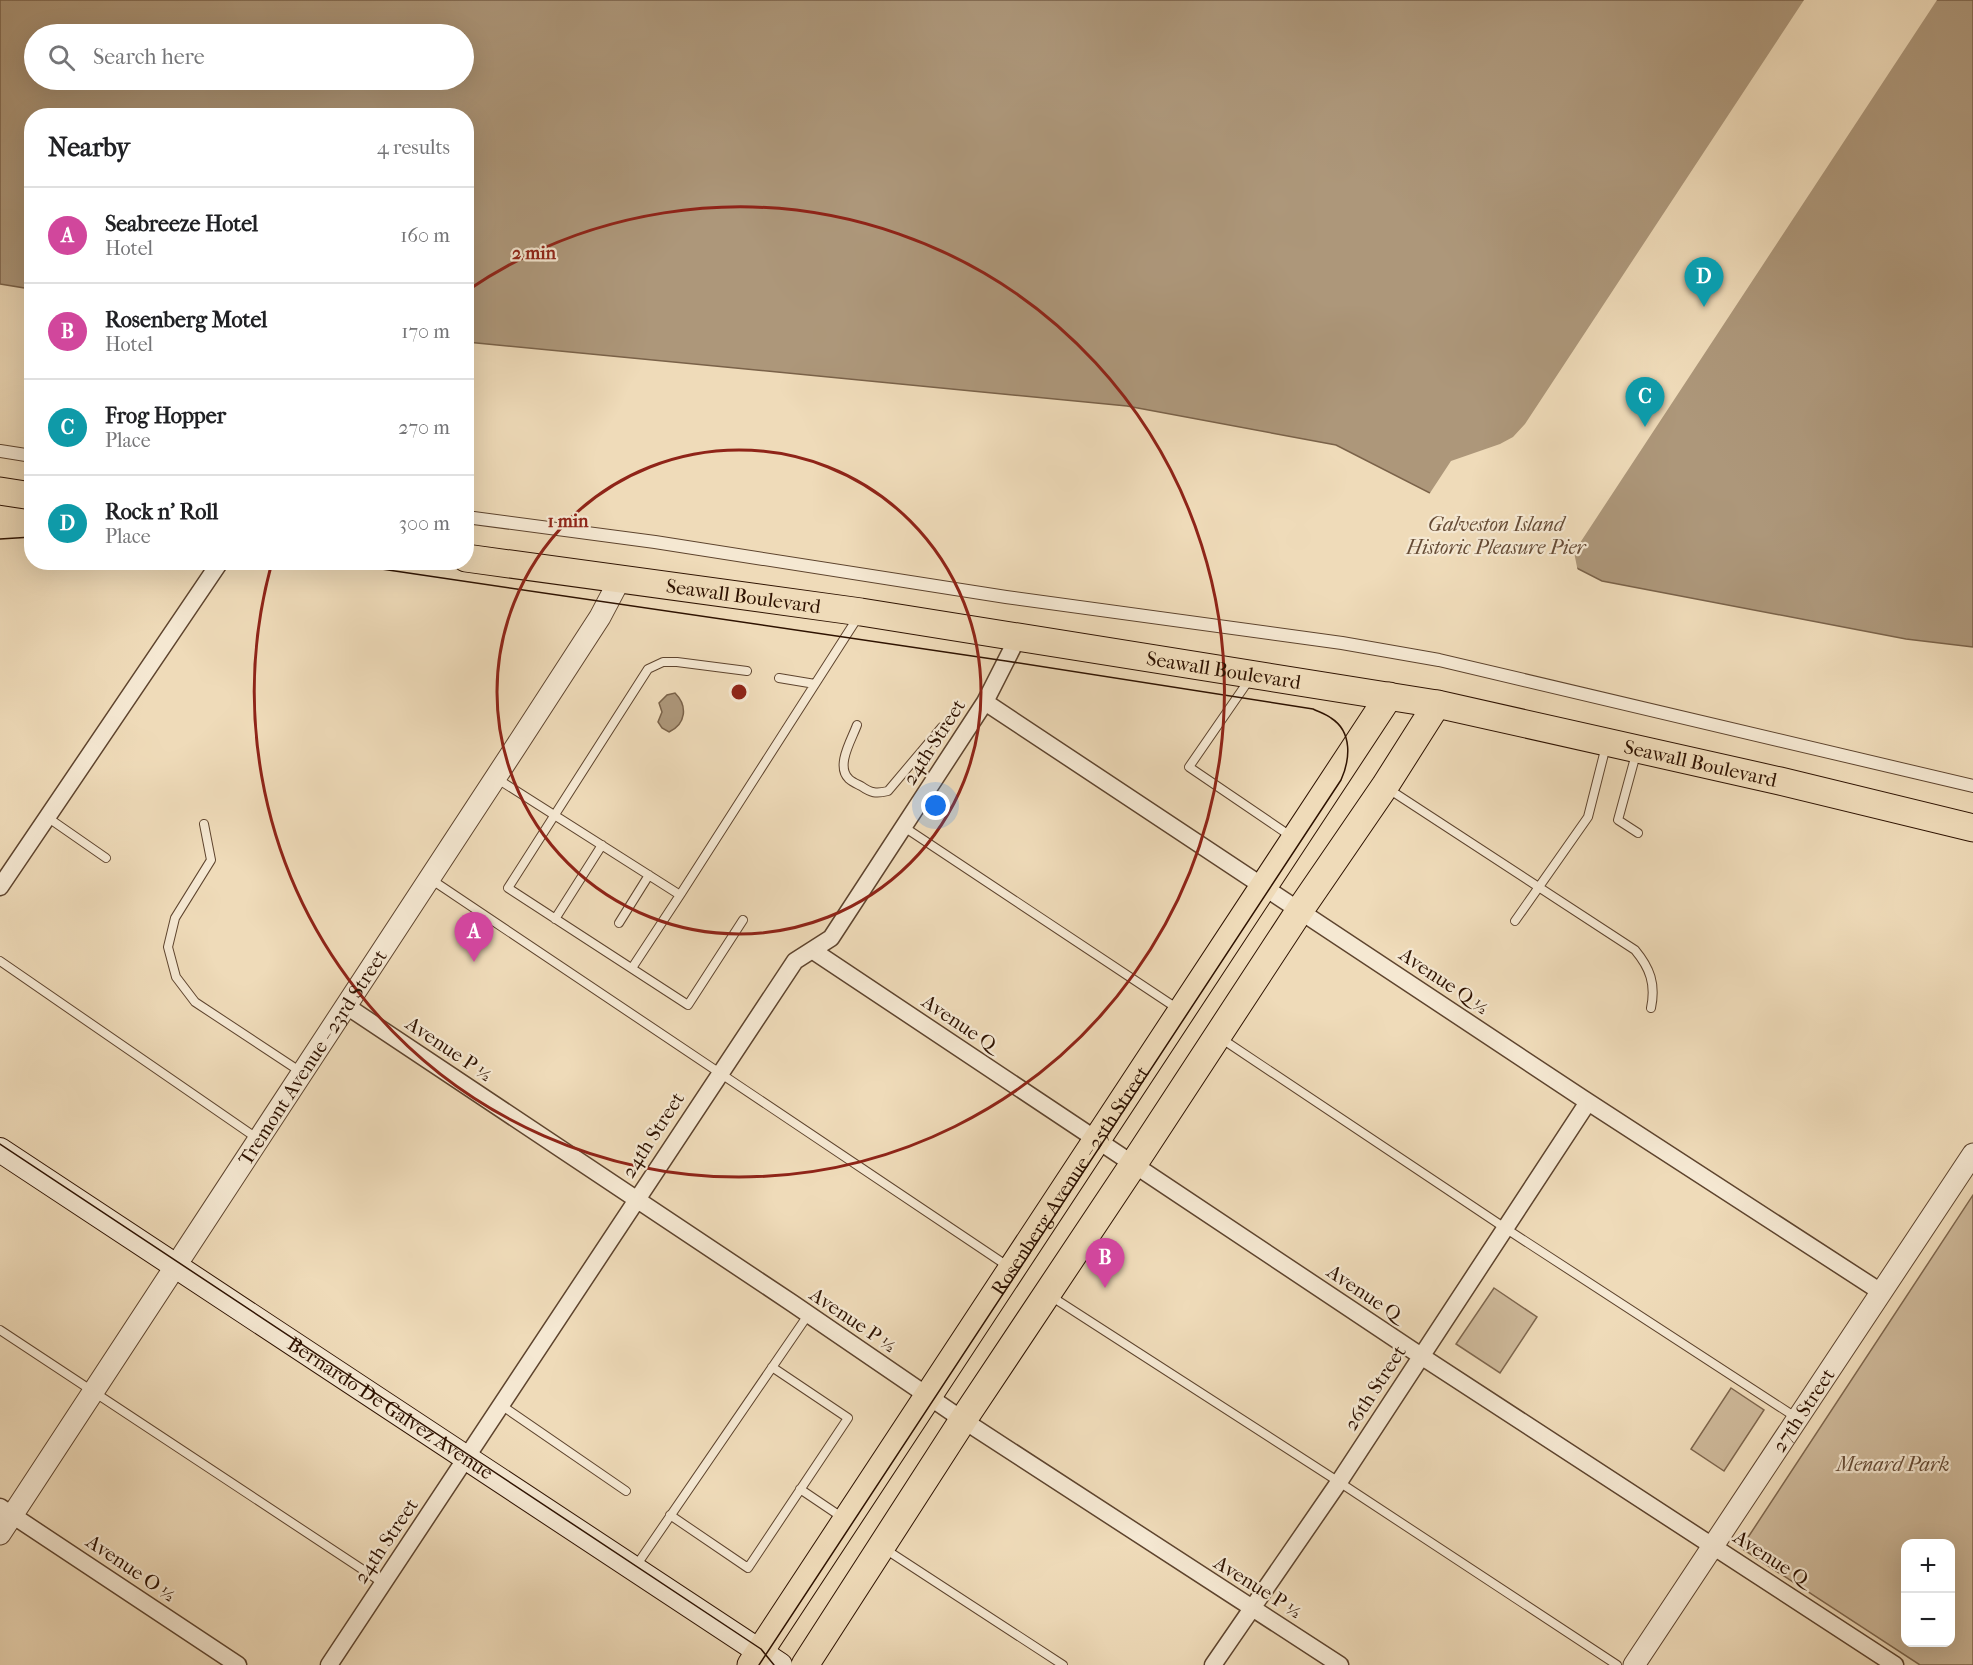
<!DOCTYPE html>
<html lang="en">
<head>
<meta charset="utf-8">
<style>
	body { margin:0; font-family:"IM FELL French Canon",serif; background:#f6f6f6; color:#202124 }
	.controls { position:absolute; right:18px; bottom:18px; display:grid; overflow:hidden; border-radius:12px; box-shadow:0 6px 24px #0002 }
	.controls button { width:54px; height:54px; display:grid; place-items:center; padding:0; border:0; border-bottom:2px solid #e0e0e0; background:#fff; color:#202124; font:30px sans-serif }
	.you { position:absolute; left:936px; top:806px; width:21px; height:21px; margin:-15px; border:4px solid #fff; border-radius:50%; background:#1a73e8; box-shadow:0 0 0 9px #1a73e833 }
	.badge { display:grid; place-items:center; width:39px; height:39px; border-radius:50%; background:#8f2418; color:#fff; font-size:20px; font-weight:700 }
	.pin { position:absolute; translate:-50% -50px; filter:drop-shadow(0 2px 3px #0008) }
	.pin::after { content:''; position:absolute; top:32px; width:21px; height:18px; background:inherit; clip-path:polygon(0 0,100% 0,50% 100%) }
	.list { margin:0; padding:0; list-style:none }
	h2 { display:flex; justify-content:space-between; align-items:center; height:78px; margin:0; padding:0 24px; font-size:26px }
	h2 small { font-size:20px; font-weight:400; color:#757577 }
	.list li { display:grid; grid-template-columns:39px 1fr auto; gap:18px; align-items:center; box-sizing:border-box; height:96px; padding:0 24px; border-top:2px solid #e0e0e0 }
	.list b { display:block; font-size:22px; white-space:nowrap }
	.list p { margin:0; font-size:20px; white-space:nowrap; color:#757577 }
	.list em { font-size:20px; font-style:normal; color:#757577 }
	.icon { flex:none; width:33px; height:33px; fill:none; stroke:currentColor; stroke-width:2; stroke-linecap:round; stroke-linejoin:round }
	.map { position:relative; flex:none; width:1973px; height:1665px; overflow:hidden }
	.search { position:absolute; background:#fff; box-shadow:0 6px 24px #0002; left:24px; top:24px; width:450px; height:66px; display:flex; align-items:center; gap:15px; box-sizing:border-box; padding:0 21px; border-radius:33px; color:#757577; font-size:22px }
	.panel { position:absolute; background:#fff; box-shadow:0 6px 24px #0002; left:24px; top:108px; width:450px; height:462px; border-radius:24px }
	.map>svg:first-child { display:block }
	.green { fill:#ceb99a; stroke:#7e664d; stroke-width:1.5; fill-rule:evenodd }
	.water { fill:#ad977a; stroke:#7a6249; stroke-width:1.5; fill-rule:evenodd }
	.pier { fill:#efdbb9 }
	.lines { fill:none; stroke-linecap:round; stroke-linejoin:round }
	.service-casing { stroke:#5e442e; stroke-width:10 }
	.pedestrian-casing { stroke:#5e442e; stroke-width:14 }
	.minor-casing { stroke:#5e442e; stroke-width:19 }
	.tertiary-casing { stroke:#5e442e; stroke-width:23 }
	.secondary-casing { stroke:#2e1200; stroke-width:26 }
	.primary-casing { stroke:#2e1200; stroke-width:29 }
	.service { stroke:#f5e8d2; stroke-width:8 }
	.pedestrian { stroke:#f5e8d2; stroke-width:12 }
	.minor { stroke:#f5e8d2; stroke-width:16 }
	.tertiary { stroke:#f5e8d2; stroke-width:21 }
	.secondary { stroke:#f5e8d2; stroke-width:24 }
	.primary { stroke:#efdbb9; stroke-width:27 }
	.tram { stroke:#2e1200; stroke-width:1.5 }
	.ring { fill:none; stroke:#8f2418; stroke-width:3 }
	.labels { text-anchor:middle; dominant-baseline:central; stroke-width:4.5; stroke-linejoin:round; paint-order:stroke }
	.park-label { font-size:20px; font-style:italic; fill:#664c36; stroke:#f5e8d2 }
	.street-label { font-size:20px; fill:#2e1200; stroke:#f5e8d2 }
	.centre { fill:#8f2418; stroke:#f5e8d2; stroke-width:3 }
	.ring-label { font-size:18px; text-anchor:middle; font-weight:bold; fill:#8f2418; stroke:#f5e8d2; stroke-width:4.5; stroke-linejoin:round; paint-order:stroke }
</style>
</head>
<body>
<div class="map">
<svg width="1973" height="1665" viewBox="0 0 1973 1665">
	<rect width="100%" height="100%" fill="#efdbb9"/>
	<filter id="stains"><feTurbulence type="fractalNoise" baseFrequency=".00333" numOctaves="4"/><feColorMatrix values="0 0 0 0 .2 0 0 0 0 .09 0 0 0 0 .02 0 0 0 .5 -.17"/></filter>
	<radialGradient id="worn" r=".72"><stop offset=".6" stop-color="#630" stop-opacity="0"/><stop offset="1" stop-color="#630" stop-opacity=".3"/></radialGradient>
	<!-- green -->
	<path class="green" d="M1973,1195V1665H1920L1741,1548ZM1906,1544H1950V1642H1906Z
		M1494,1288L1537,1317L1500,1373L1456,1344Z
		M1731,1388L1764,1410L1724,1471L1691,1449Z"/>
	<!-- water -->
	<path class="water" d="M0,0H1973V647L1906,639L1602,581L1336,445L1127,406L467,342L466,116H32L31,289L0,284ZM34,34H464V80H34Z
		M675,693C688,706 686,724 669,732L662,728L658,722L662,712L659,703L667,695Z"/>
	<!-- pier -->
	<path class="pier" d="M1804,0H1937L1574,552L1578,572L1428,496L1451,461L1500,444L1513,437L1525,424Z"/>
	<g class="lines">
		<defs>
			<path id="service" d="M779,678L815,684
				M1249,680L1189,767L1292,837
				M857,725C852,739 835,766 849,779C852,782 857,784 861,786C871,793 876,794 888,791L942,727
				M1636,754L1618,820L1638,833
				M496,778L680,895L858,617
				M1387,788L1635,950C1650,968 1656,984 1651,1008
				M47,817L106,858
				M204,824L211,860L175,918L168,947L176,977L195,1002L301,1072
				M904,827L1178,1009
				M429,878L1009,1267
				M555,919L602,845
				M743,920L688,1005L508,888L648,669L663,662H677L747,671
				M1515,921L1588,817L1606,746
				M619,923L649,875
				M0,961L258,1139
				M632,968L680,895
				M1219,1037L1505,1228L1797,1418
				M1049,1295L1339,1482L1617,1665
				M0,1330L383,1583
				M501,1405L626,1491
				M800,1489L843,1518
				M670,1515L748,1568L848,1418L772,1367
				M885,1549L1063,1665
				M636,1566L808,1315"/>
			<path id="pedestrian" d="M0,451L32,456
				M466,517L655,542L1006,597L1342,643L1439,660L1973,786"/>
			<path id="minor" d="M985,702L1582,1098L1881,1292
				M0,887L220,562
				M812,950L1421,1356L1895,1665
				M345,1005L792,1303L963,1420L1340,1665
				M0,1507L238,1665
				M329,1665L795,961L831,938L985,702L1018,637
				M1213,1665L1339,1482L1588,1102"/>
			<g id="tertiary">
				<path id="s1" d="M0,1534L515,748L600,617L620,579"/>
				<path id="s2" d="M1634,1665L1973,1154"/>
			</g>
			<g id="secondary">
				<path id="s3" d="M0,1150L780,1665"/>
			</g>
			<g id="primary">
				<path d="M0,491L32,496"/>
				<path id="s4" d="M466,558L861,612L1437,704L1780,781L1973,828"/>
				<path id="s5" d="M751,1665L1389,696"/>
				<path d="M805,1665L963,1420L1133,1165L1300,910L1385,786L1437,704"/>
			</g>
		</defs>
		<!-- service casing -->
		<use href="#service" class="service-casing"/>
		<!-- pedestrian casing -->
		<use href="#pedestrian" class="pedestrian-casing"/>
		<!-- minor casing -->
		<use href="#minor" class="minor-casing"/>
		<!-- tertiary casing -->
		<use href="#tertiary" class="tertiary-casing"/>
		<!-- secondary casing -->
		<use href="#secondary" class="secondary-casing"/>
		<!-- primary casing -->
		<use href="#primary" class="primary-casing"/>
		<!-- service -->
		<use href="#service" class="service"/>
		<!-- pedestrian -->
		<use href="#pedestrian" class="pedestrian"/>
		<!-- minor -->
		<use href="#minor" class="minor"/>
		<!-- tertiary -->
		<use href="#tertiary" class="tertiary"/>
		<!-- secondary -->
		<use href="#secondary" class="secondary"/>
		<!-- primary -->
		<use href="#primary" class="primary"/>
		<!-- tram -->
		<path class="tram" d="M0,539L32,537
			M334,562L1006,661L1313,709C1319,712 1326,714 1331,718C1353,732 1350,760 1341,780L759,1665
			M0,1144L761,1649L774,1665"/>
	</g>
	<!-- distance rings -->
	<g class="ring">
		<circle cx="739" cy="692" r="242"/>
		<path d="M468 290A485 485 0 1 1 271 566"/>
	</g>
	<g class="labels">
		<!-- park labels -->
		<g class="park-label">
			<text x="1496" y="524">Galveston Island<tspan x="1496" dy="23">Historic Pleasure Pier</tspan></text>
			<text x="1893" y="1464">Menard Park</text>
		</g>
		<!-- street labels -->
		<g class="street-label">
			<text stroke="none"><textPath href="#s4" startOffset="280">Seawall Boulevard</textPath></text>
			<text stroke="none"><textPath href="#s4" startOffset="766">Seawall Boulevard</textPath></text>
			<text transform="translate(934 742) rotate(-57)">24th Street</text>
			<text stroke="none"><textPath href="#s4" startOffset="1252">Seawall Boulevard</textPath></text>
			<text transform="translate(1444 981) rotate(34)">Avenue Q ½</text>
			<text transform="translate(959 1023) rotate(34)">Avenue Q</text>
			<text transform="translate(449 1049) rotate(34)">Avenue P ½</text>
			<text stroke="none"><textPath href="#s1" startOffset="570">Tremont Avenue - 23rd Street</textPath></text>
			<text transform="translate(653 1135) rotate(-57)">24th Street</text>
			<text stroke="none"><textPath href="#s5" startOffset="580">Rosenberg Avenue - 25th Street</textPath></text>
			<text transform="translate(1364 1293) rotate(34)">Avenue Q</text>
			<text transform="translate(853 1320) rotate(34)">Avenue P ½</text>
			<text transform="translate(1375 1388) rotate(-57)">26th Street</text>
			<text stroke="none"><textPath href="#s3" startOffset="468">Bernardo De Galvez Avenue</textPath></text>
			<text stroke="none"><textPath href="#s2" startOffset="306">27th Street</textPath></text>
			<text transform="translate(386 1541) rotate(-56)">24th Street</text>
			<text transform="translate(1771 1558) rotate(33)">Avenue Q</text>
			<text transform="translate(131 1568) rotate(34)">Avenue O ½</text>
			<text transform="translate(1258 1587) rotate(32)">Avenue P ½</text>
		</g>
	</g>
	<circle cx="739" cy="692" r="9" class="centre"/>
	<g class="ring-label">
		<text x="534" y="259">2 min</text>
		<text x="568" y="527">1 min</text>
	</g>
	<rect width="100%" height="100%" filter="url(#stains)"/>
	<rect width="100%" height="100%" fill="url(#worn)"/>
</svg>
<div class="controls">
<button>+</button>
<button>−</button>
</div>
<div class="you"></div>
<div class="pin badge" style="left:474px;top:962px;background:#d1479c">A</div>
<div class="pin badge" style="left:1105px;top:1288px;background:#d1479c">B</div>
<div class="pin badge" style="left:1645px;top:427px;background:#0f9aa8">C</div>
<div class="pin badge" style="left:1704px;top:307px;background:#0f9aa8">D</div>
<div class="search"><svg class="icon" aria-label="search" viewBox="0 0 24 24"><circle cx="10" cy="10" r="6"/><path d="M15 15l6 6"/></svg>Search here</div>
<section class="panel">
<h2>Nearby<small>4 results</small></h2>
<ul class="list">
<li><span class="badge" style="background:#d1479c">A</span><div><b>Seabreeze Hotel</b><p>Hotel</p></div><em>160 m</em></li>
<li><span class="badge" style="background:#d1479c">B</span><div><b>Rosenberg Motel</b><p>Hotel</p></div><em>170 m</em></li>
<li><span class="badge" style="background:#0f9aa8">C</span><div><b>Frog Hopper</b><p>Place</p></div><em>270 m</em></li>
<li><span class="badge" style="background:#0f9aa8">D</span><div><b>Rock n' Roll</b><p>Place</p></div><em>300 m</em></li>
</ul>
</section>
</div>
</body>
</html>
